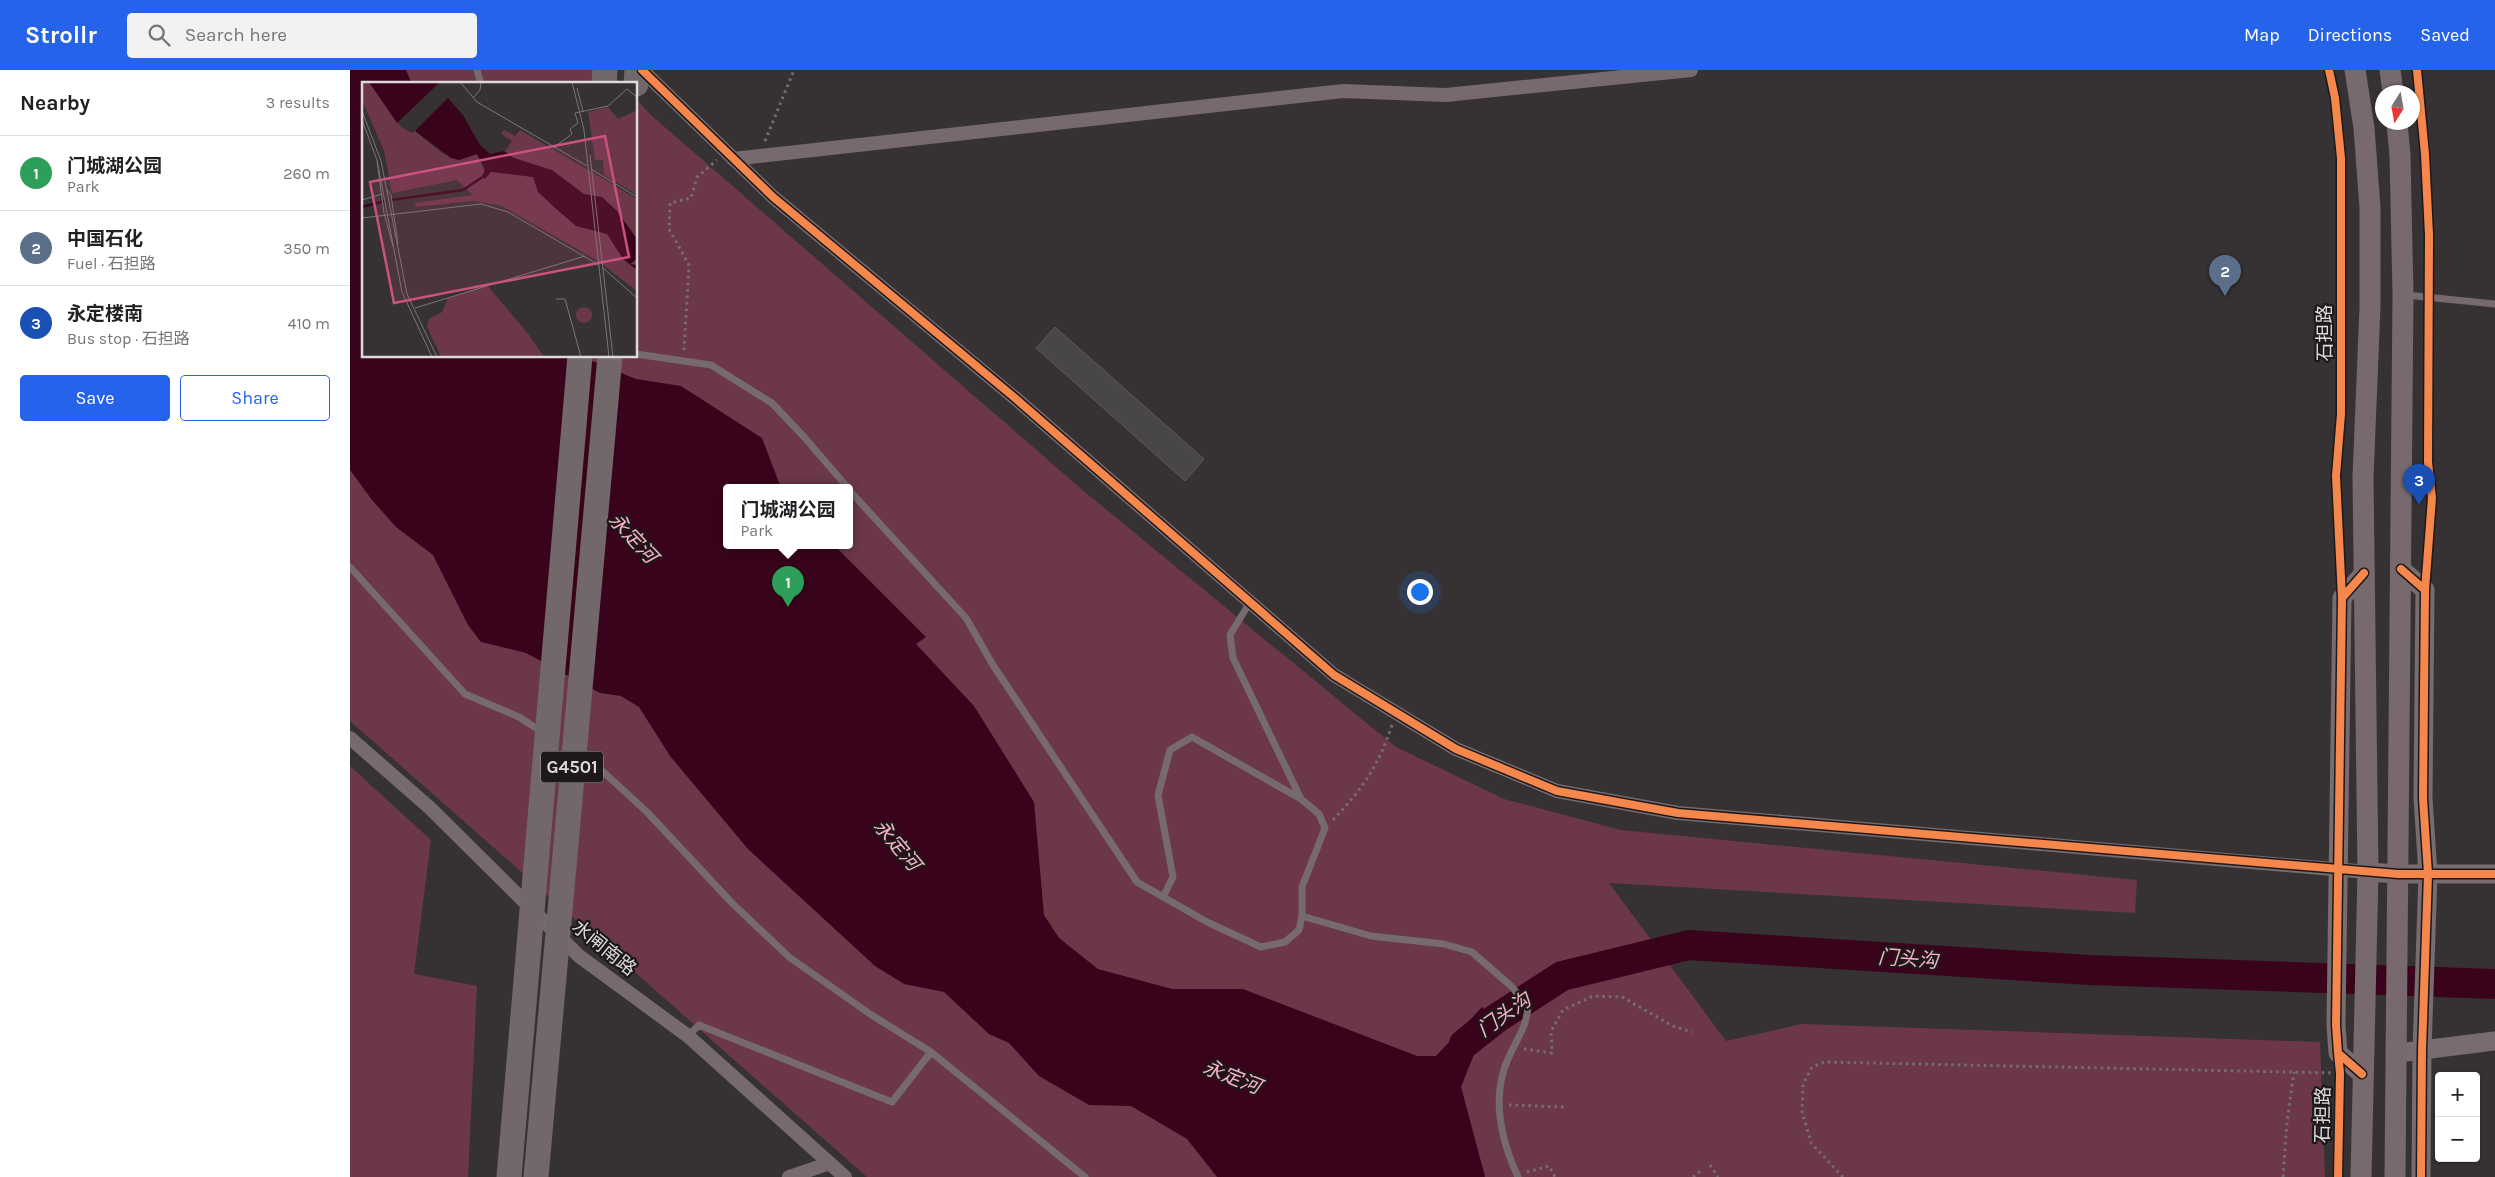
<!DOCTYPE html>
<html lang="en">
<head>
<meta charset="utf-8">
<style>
	body { margin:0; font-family:Karla,"Noto Sans SC",sans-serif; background:#f2f2f2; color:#202124 }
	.controls { position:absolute; right:15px; bottom:15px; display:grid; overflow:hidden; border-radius:5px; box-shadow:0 1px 4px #0004 }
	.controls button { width:45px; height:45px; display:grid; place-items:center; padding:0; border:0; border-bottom:1px solid #e0e0e0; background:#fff; color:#202124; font:25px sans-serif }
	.compass { position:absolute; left:2025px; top:15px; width:45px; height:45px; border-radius:50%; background:#fff; box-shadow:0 1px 4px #0004; rotate:191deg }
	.you { position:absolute; left:1069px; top:521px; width:18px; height:18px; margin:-12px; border:4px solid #fff; border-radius:50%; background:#1a73e8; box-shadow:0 0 0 8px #1a73e833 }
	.badge { display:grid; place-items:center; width:32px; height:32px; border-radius:50%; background:#2563eb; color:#fff; font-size:16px; font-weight:700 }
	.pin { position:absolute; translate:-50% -41px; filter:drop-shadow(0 1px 2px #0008) }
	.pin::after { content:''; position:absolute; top:26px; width:18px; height:15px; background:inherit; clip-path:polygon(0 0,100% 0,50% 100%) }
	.popup { position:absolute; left:373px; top:414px; width:130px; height:65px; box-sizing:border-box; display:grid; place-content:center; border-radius:5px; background:#fff; filter:drop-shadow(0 1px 4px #0005); font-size:16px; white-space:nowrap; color:#757577 }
	.popup b { font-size:19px; color:#202124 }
	.popup::after { content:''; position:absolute; left:50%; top:100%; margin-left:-10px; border:10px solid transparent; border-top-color:#fff }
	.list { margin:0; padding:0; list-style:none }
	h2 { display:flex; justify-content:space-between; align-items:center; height:65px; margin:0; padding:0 20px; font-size:21px }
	h2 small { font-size:16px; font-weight:400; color:#757577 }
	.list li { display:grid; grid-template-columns:32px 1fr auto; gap:15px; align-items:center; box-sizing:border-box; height:75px; padding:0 20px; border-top:1px solid #e0e0e0 }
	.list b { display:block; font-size:19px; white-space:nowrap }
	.list p { margin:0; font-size:16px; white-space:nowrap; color:#757577 }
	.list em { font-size:16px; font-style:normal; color:#757577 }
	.actions { display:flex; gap:10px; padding:15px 20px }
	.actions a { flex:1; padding:11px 0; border:1px solid #2563eb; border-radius:5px; text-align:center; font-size:18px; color:#2563eb }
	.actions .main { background:#2563eb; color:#fff }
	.icon { flex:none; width:28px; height:28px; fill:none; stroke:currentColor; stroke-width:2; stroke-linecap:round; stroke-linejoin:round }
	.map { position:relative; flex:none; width:2145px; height:1107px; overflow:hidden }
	header { display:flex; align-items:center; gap:30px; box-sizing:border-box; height:70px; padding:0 25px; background:#2563eb; color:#fff }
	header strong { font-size:24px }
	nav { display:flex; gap:28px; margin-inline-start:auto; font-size:18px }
	.search { width:350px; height:45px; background:#f2f2f2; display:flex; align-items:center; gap:12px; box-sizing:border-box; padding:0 18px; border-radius:5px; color:#757577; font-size:19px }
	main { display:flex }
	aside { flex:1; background:#fff }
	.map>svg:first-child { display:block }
	.green { fill:#6b3749; fill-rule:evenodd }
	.water { fill:#39041b }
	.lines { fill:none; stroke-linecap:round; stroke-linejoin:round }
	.river { stroke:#39041b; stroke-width:30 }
	.building { fill:#494647; stroke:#5d595a }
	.path { stroke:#766d6f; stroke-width:3; stroke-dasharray:2.5 4; stroke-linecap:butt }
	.lane { stroke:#766a6e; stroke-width:7 }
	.street { stroke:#766a6e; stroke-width:14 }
	.secondary { stroke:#786c6f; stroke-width:19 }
	.primary { stroke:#77696e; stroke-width:21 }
	.highway { stroke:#72676a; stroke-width:25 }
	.highway-bridge { stroke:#72676a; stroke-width:25 }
	.cycleway-casing { stroke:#1d191a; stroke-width:11 }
	.cycleway { stroke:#f5874c; stroke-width:8 }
	.labels { text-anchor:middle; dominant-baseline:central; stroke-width:4.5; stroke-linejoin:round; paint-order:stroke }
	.shield { fill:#1d191a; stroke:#a49fa0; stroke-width:1 }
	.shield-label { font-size:18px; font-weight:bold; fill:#ded9da }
	.street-label { font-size:19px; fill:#ded9da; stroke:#1d191a }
	.water-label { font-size:20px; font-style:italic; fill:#f9b1c6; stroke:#1d191a }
	.inset-river { fill:none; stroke:#39041b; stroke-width:2.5 }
	.inset-road { fill:none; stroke:#797576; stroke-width:1 }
	.view { fill:#ca5281; fill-opacity:0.15; stroke:#ca5281; stroke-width:2.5 }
	.inset-edge { fill:none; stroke:#ded9da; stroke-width:2.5 }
</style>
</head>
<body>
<header>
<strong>Strollr</strong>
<div class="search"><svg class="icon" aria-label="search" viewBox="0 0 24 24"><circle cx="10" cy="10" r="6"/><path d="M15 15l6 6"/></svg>Search here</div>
<nav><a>Map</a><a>Directions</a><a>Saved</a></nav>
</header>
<main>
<aside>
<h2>Nearby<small>3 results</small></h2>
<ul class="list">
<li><span class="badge" style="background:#2e9e5b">1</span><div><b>门城湖公园</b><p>Park</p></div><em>260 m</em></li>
<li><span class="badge" style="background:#5c6f8a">2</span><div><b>中国石化</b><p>Fuel · 石担路</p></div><em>350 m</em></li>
<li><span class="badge" style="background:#1a4fb4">3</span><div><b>永定楼南</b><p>Bus stop · 石担路</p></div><em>410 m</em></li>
</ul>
<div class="actions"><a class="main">Save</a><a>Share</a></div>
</aside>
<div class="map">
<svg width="2145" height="1107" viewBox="0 0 2145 1107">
	<rect width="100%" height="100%" fill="#363233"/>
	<!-- green -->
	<path class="green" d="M0,0H258L271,14H14V286H286V29L302,46L736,423L1046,677L1154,729L1271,760L1787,810L1785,843L1259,813L1376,971L1452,954L1970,972L1975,1107H1135L1111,1017L1124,984L1150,962L953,1107H517L0,651ZM377,418H499V476H377Z
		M0,696L81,770L64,904L127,916L118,1107H0Z"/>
	<!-- water -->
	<path class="water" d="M0,0H56L62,14H14V286H230L286,309L331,316L412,368L431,418H377V476H485L576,567L566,574L624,636L684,732L694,845L709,868L748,899L822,919H893L1067,986H1086L1132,937L1146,949L1153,960L1124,984L1111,1017L1135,1107H867L837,1069L781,1036L739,1035L689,1006L659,973L639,964L594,922L554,914L525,896L398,779L320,686L289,637L271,626L250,623L176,583L131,572L118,555L83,485L46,457L22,430L0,400Z"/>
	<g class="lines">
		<!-- river -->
		<path class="river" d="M1114,974L1147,948L1212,906L1339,875L1740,900L2145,914"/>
	</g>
	<!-- building -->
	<path class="building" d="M705,257L854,389L835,411L686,278Z"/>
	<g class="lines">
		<!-- path -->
		<path class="path" d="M415,71L444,0
			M334,280L339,195L319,159L320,133L341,128L347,107L367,90
			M983,750C1013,718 1028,697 1042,655
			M1174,979L1202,983L1201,961L1213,940L1243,926L1272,927L1323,956L1342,962
			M1159,1035L1215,1037
			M1360,1095L1368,1107
			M1177,1102L1199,1096L1205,1107
			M1343,1107L1352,1100
			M1493,1107L1461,1073L1452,1041L1453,1014L1462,997L1474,992L1985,1003
			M1933,1107L1937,1052L1944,1002"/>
		<!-- lane -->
		<path class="lane" d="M127,0L131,14
			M2056,225L2145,234
			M286,284L361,295L422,333L455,368L498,418
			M499,420L616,548L643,595L787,812L857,852L911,877L935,872L949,860L952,846V817L975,758L969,744L951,729L883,588L880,565L900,532
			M0,497L115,624L169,647L192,662
			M228,685L248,697L297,742L382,833L439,887L520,944L581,982L735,1107
			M813,827L823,807L808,725L820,680L842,667L951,729
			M952,846L1021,866L1094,874L1122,882L1161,916L1178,936C1177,957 1166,970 1158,989C1141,1027 1151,1070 1168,1107
			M338,966L349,955L542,1032L581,982"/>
		<!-- street -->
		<path class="street" d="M292,0L423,127L665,328L984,605L1106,679L1207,721L1328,743L2018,802
			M383,89L993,21L1096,25L1341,0
			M0,668L80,738L229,886L338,966L495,1107
			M439,1107L480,1093"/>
		<!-- secondary -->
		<path class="secondary" d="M2051,499L2075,520L2073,728L2078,804L2072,980L2071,1107
			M2018,802L2048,804H2145
			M2048,983L2145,971
			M2012,1004L1988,983L1986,955L1992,528L2014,503"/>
		<!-- primary -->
		<path class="primary" d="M2005,0L2014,58L2020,138V237L2013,407L2018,802L2011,1107
			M2040,0L2043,22
			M2045,1107L2053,224L2050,86L2047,52"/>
		<!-- highway -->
		<path class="highway" d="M254,14L255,0
			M286,14L287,0"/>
		<!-- highway-bridge -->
		<path class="highway-bridge" d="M159,1107L230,286
			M186,1107L260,286"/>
		<defs>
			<path id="cycleway" d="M292,0L423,127L665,328L984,605L1106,679L1207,721L1328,743L2048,804H2145
				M1979,0L1985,28L1991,88V344L1986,406L1992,528
				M2067,0L2075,84L2079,165L2078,392L2082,428L2075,520
				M2051,499L2075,520L2073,728L2078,804L2072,980L2071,1107
				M1988,983L1990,1003L1988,1107
				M2012,1004L1988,983L1986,955L1992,528L2014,503"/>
		</defs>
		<!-- cycleway casing -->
		<use href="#cycleway" class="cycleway-casing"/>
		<!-- cycleway -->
		<use href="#cycleway" class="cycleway"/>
	</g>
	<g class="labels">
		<!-- shield labels -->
		<rect class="shield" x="191" y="681.5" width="62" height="31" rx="4"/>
		<g class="shield-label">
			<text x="222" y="697">G4501</text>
		</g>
		<!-- street labels -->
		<g class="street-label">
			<text transform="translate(1975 263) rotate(-90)">石担路</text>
			<text transform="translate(254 878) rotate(39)">水闸南路</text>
			<text transform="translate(1973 1045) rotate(-89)">石担路</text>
		</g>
		<!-- water labels -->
		<g class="water-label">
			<text transform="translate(283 468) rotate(47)">永定河</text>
			<text transform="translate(547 775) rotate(50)">永定河</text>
			<text transform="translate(1558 889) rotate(4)">门头沟</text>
			<text transform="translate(1154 945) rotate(-35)">门头沟</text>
			<text transform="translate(882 1007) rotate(21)">永定河</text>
		</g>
	</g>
	<!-- overview -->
	<g transform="translate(12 12)">
		<rect width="275" height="275" fill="#363233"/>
		<path d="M0,0H7L39,45L50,51L53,49L80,71L97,78L115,72L123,91L129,88L150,59L139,52L142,48L153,54L158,48L272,115L275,118V209L233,177L138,123L111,119L54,125L53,121L111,113L95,98L30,111L22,69L0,18ZM246,25L256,37L275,28V113L242,93L241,78H233L226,30ZM125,203L167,253L182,275H79L65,244L67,237L80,230L86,216ZM214 233a8 8 0 1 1 16 0a8 8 0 1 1-16 0Z" fill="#6b3749"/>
		<path d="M7,0H78L35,41ZM86,16L101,33L118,63L128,72L142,69L152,76L190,88L222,112L240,115L255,129L275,157V177L268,182L275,183V188L261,177L245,152L214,144L192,125L176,110L171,95L129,90L123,97L120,95L123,87L115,72L97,78L89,76L53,49Z" fill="#39041b"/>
		<path class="inset-river" d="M29,118L101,108L122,94M0,125L23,119"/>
		<path class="inset-road" d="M98,0L115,20L225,84M210,0L222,48L247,275M215,6L221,30M111,16L118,8L119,0M0,29L19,79L45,212L75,275M0,38L15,78L40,210L70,275M191,66L210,52L208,47L216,41L213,31L246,24L265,7L275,15M228,73L251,275M15,79L22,131L31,164M229,87L275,115M25,108L29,113L36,162M0,118L20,112M0,136L119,122L146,130L237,183M241,186L275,216M194,217H203L219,275M53,226L223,174"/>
		<path class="view" d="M243,54L267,175L32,221L8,100Z"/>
		<rect width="275" height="275" class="inset-edge"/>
	</g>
</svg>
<div class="controls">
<button>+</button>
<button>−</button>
</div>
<svg class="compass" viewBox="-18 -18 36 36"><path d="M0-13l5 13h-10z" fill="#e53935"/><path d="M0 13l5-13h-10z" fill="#757577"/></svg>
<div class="you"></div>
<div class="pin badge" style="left:438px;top:537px;background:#2e9e5b">1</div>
<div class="popup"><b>门城湖公园</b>Park</div>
<div class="pin badge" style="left:1875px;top:226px;background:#5c6f8a">2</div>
<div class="pin badge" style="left:2069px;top:435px;background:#1a4fb4">3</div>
</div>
</main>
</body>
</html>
